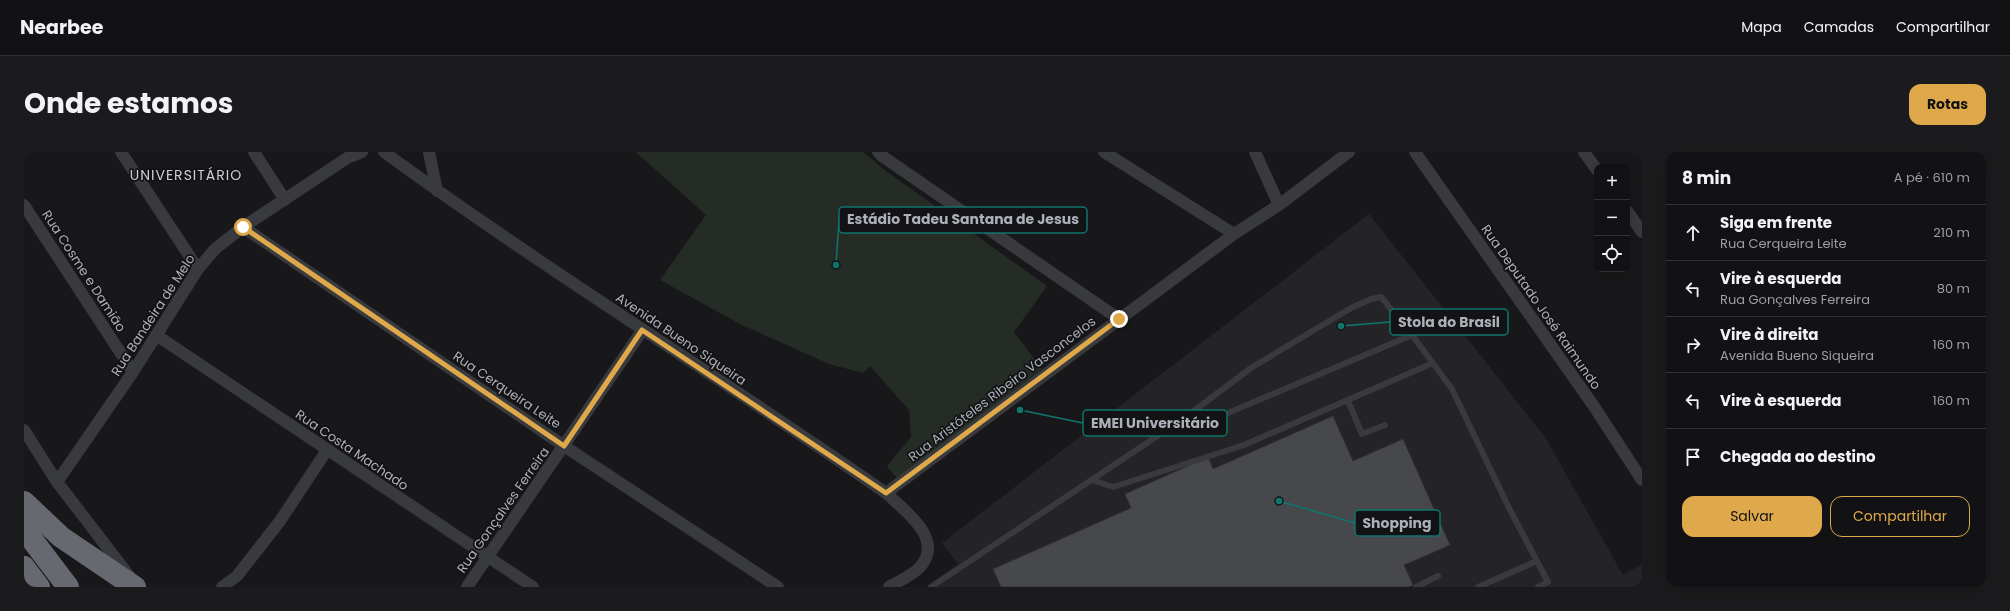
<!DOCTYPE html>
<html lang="pt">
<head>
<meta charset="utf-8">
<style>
	body { margin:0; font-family:Poppins,sans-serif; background:#1b1b1d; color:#f1f3f6 }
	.controls { position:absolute; right:12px; top:12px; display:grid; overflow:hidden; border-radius:8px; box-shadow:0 4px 16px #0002 }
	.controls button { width:36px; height:36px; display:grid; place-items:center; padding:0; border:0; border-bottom:1px solid #313234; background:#121214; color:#f1f3f6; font:20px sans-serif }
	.stop { position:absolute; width:12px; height:12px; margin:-9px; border:3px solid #dfa94b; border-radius:50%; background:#fff }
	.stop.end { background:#dfa94b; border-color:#fff; box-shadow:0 1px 4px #0008 }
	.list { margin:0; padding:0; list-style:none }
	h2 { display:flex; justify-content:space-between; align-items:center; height:52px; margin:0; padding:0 16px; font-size:17px }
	h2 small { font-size:13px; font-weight:400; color:#9c9ea0 }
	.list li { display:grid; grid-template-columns:26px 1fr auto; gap:12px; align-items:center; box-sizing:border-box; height:56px; padding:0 16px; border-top:1px solid #313234 }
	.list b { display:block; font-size:15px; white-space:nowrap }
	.list p { margin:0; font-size:13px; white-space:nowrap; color:#9c9ea0 }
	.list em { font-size:13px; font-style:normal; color:#9c9ea0 }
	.actions { display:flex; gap:8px; padding:12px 16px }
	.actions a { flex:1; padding:9px 0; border:1px solid #dfa94b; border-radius:12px; text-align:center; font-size:14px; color:#dfa94b }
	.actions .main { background:#dfa94b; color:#111 }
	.icon { flex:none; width:22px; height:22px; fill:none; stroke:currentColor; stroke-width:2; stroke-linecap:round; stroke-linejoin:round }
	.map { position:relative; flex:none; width:1618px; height:435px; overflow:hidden; border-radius:12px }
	header { display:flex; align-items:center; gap:24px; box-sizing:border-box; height:56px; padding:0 20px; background:#121214; border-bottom:1px solid #313234 }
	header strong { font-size:19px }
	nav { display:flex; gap:22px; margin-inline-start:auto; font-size:14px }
	.intro { display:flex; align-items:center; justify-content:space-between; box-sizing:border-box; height:96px; padding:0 24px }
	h1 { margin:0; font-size:28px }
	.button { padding:10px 18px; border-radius:12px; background:#dfa94b; color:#111; font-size:14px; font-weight:700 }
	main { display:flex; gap:24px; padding:0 24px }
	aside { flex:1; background:#121214; border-radius:12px; box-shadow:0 4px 16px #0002 }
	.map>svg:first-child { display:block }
	.built { fill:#242427 }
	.green { fill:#242c25 }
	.building { fill:#47484c; stroke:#323236 }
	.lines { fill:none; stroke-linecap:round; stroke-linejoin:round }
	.service { stroke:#393a3e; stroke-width:6 }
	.minor { stroke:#393a3e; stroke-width:12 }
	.motorway { stroke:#66696f; stroke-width:22 }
	.route { stroke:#dfa94b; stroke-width:5 }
	.labels { text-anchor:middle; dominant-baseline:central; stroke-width:3.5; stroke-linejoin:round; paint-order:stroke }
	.street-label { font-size:13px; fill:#acb0b8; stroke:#131315 }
	.neighbourhood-label { font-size:14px; letter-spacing:1px; fill:#cccfd5; stroke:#131315 }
	.leader { fill:none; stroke:#0f766e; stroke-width:1.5 }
	.callout-dot { fill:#0f766e; stroke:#131315; stroke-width:1.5 }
	.callout { fill:#131315; stroke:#0f766e; stroke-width:1.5 }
	.callout-label { font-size:14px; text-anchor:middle; font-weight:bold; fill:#acb0b8 }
</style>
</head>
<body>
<header>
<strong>Nearbee</strong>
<nav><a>Mapa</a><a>Camadas</a><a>Compartilhar</a></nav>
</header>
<div class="intro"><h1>Onde estamos</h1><a class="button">Rotas</a></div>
<main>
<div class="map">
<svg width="1618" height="435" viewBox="0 0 1618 435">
	<rect width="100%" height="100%" fill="#18181a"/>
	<!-- built -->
	<path class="built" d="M1345,62L1521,285L1599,423L1618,412V435H902L934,412L918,391Z"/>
	<!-- green -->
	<path class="green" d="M612,0H839L862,19L1023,134L990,180L1018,217L873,326L863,314L887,285L885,258L846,214L839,221L805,212L716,172L636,128L682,63Z"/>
	<!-- building -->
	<path class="building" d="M1309,264L1329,309L1379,287L1426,393L1380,413L1389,433L1385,435H977L969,417L1107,356L1101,342L1184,305L1189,317Z"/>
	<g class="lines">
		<!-- service -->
		<path class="service" d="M1324,249L1338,282L1361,273
			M1159,267L1168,270L1178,272L1388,183
			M1068,328L1089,335L1220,293L1409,211
			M907,435L1159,267L1227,216L1327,156L1347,147L1357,145L1388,183L1428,237L1485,356L1524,430L1514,435
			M1392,435L1414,424
			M1454,435L1513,409"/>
		<!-- minor -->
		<path class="minor" d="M97,0L174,117
			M230,0L261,48
			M360,0C523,119 696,225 862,341C881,359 921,387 896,415C889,423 875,429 865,435
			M405,0L413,39
			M854,0L858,4L1095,167
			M1080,0L1210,82
			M1231,0L1255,53
			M1391,0L1569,253L1618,328
			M1560,0L1573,18
			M0,53L109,220
			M1603,59L1618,80
			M219,75L540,294L754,435
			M132,183L509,435
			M0,278L33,330L106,425
			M33,330L109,220L174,117L191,97L219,75L323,6L338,0
			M862,341L1210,82L1255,53L1325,0
			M198,435L213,424L256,369L303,298
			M443,435L618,179"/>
		<!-- motorway -->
		<path class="motorway" d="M0,350L37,385L111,435
			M0,377L44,435
			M0,415L15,435"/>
	</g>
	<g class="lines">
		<!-- route -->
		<path class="route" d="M219,75L540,294L618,178L862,341L1095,167"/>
	</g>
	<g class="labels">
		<!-- street labels -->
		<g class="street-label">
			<text transform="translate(60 119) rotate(57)">Rua Cosme e Damião</text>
			<text transform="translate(1517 155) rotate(55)">Rua Deputado José Raimundo</text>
			<text transform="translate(129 163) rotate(-57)">Rua Bandeira de Melo</text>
			<text transform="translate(657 187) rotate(34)">Avenida Bueno Siqueira</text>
			<text transform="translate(978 237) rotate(-37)">Rua Aristóteles Ribeiro Vasconcelos</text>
			<text transform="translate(483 238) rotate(34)">Rua Cerqueira Leite</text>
			<text transform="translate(328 298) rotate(34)">Rua Costa Machado</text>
			<text transform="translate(479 358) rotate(-55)">Rua Gonçalves Ferreira</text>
		</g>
		<!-- neighbourhood labels -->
		<g class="neighbourhood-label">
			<text x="162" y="23">UNIVERSITÁRIO</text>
		</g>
	</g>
	<!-- callouts -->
	<path class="leader" d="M812 113L815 68M1317 174L1366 170M996 258L1059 271M1255 349L1331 371"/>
	<g class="callout-dot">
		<circle cx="812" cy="113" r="4"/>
		<circle cx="1317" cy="174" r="4"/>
		<circle cx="996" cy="258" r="4"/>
		<circle cx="1255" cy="349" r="4"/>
	</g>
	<g class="callout">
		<rect x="815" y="55" width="248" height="26" rx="4"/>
		<rect x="1366" y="157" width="118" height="26" rx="4"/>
		<rect x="1059" y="258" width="144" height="26" rx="4"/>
		<rect x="1331" y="358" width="85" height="26" rx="4"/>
	</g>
	<g class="callout-label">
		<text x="939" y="72">Estádio Tadeu Santana de Jesus</text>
		<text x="1425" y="175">Stola do Brasil</text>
		<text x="1131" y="276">EMEI Universitário</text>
		<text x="1373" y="376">Shopping</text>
	</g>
</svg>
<div class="controls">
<button>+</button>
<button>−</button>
<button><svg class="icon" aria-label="locate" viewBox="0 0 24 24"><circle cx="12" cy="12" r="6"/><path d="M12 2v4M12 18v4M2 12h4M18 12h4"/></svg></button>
</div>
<div class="stop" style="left:219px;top:75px"></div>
<div class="stop end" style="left:1095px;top:167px"></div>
</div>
<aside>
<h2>8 min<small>A pé · 610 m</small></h2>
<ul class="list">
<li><svg class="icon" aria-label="ahead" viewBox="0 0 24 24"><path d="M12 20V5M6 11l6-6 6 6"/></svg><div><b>Siga em frente</b><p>Rua Cerqueira Leite</p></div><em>210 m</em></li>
<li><svg class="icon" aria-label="left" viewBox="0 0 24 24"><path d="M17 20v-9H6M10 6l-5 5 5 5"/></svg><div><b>Vire à esquerda</b><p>Rua Gonçalves Ferreira</p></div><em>80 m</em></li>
<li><svg class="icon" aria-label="right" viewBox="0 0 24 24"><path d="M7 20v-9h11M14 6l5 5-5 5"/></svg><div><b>Vire à direita</b><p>Avenida Bueno Siqueira</p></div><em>160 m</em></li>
<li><svg class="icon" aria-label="left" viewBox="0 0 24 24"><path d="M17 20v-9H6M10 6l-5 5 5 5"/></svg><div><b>Vire à esquerda</b></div><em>160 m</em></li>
<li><svg class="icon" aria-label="arrive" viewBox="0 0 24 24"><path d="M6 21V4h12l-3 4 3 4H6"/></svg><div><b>Chegada ao destino</b></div></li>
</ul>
<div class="actions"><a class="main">Salvar</a><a>Compartilhar</a></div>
</aside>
</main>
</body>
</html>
